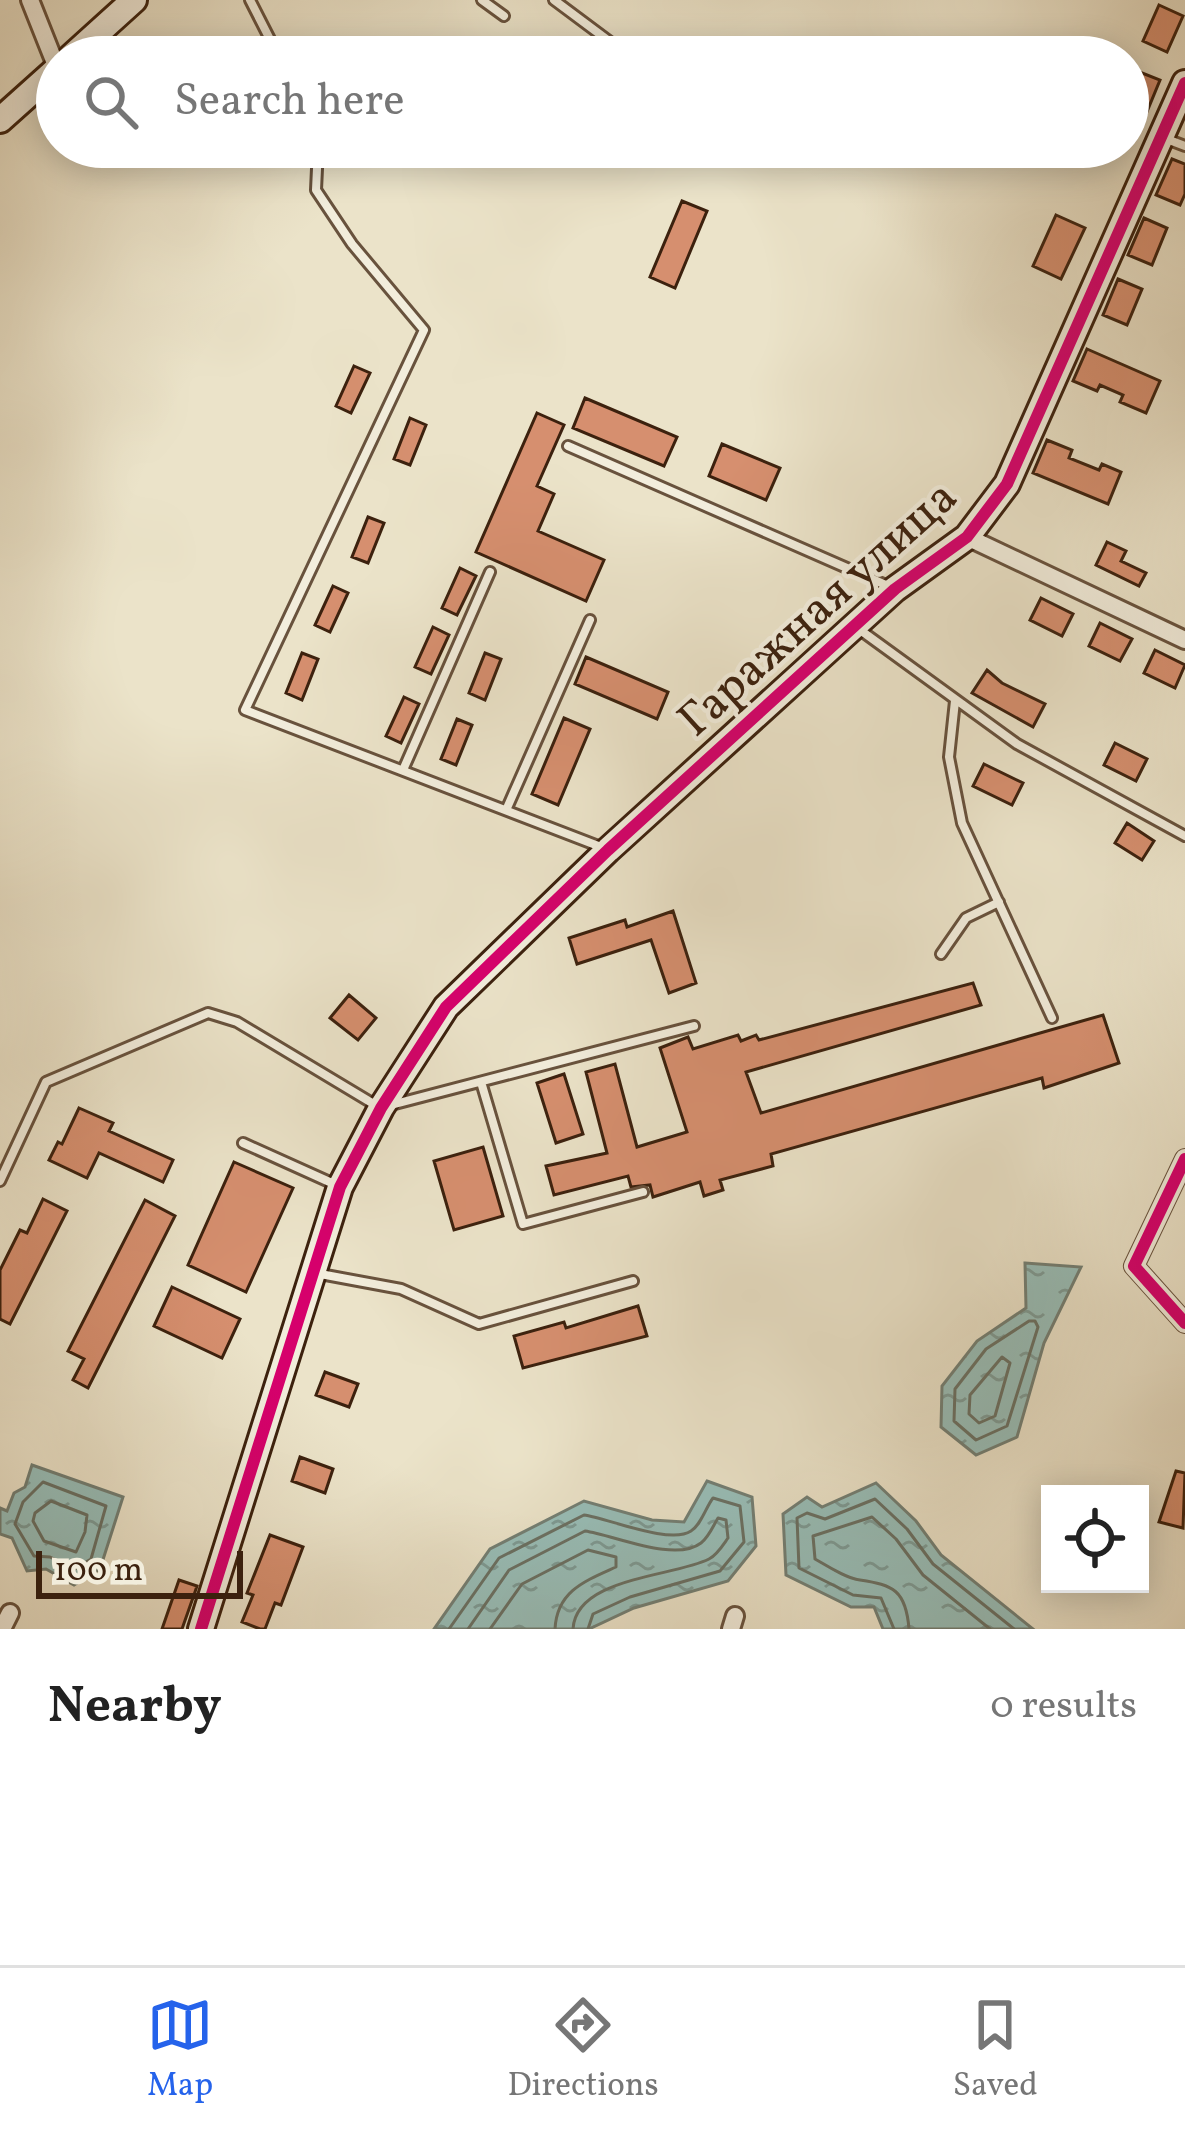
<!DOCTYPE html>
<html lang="en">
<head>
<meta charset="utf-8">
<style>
	body { margin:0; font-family:Vollkorn,serif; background:#f6f6f6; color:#222 }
	.controls { position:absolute; right:36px; bottom:36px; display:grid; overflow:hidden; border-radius:0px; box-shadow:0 6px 30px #0003 }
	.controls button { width:108px; height:108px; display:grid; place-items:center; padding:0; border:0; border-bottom:3px solid #e0e0e0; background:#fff; color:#222; font:60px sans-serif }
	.scale { position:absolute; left:36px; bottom:30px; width:207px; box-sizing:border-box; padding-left:12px; border:6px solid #3c210e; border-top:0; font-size:33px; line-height:42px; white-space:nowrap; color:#3c210e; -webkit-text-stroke:9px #f2eddc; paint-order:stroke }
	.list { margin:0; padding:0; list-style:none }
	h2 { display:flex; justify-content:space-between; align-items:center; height:156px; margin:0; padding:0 48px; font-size:51px }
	h2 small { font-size:39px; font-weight:400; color:#767676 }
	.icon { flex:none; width:66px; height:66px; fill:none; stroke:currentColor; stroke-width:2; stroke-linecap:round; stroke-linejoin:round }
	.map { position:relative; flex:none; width:1185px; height:1629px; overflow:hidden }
	.search { position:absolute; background:#fff; box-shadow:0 6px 30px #0003; left:36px; right:36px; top:36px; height:132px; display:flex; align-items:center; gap:30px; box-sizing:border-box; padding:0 42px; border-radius:66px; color:#767676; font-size:45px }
	.sheet { height:336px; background:#fff }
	nav { display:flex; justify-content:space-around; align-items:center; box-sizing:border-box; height:168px; border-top:3px solid #e0e0e0; background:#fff; font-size:33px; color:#767676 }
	nav a { display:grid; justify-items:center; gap:6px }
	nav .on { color:#2563eb }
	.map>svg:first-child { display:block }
	.water { fill:url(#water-ripples); stroke:#737f74; stroke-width:3 }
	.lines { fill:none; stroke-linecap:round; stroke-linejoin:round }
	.shore { stroke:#6a7063; stroke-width:3 }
	.building { fill:#d68f6f; stroke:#3c210e; stroke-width:3 }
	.lane-casing { stroke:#68523d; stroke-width:14 }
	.street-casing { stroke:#68523d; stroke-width:22 }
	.secondary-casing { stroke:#3c210e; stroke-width:30 }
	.lane { stroke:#f2eddc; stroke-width:8 }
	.street { stroke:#f2eddc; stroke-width:16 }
	.secondary { stroke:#f2eddc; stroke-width:24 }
	.cycleway-casing { stroke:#f2eddc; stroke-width:20 }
	.cycleway { stroke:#d6006c; stroke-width:12 }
	.labels { text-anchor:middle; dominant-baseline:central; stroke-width:9; stroke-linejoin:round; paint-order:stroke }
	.street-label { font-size:48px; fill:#3c210e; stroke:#f2eddc }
</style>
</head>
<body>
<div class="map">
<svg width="1185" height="1629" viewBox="0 0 1185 1629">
	<defs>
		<pattern id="water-ripples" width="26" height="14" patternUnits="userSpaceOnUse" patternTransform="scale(3)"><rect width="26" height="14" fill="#98beb8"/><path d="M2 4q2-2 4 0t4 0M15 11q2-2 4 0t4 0" fill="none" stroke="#7d9a94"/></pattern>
	</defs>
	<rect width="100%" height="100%" fill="#ebe3c9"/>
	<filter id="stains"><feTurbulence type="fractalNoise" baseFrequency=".00167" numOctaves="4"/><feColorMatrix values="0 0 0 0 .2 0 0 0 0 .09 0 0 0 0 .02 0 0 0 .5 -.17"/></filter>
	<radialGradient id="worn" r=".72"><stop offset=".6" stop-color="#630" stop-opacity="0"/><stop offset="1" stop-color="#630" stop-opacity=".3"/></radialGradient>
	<!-- water -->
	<path class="water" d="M1025,1263L1081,1267L1044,1343L1017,1437L976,1455L941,1427L942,1386L977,1341L1026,1308Z
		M32,1465L123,1497L100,1569L74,1585L46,1569L27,1571L12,1538L0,1534V1508L7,1511L14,1493L25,1487Z
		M707,1481L752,1497L756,1546L728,1581L634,1608L589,1629H434L490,1549L584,1501L652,1520L684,1522Z
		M876,1483L916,1521L941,1555L1033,1629H883L874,1607H851L786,1575L783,1514L807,1497L822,1507Z"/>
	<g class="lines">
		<!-- shore -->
		<path class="shore" d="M1029,1321H1035L1038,1327L1007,1426L976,1440L954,1421L955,1389L986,1349Z
			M1002,1357L1010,1363L995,1416L979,1423L969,1414L970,1395Z
			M43,1482L106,1506L91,1559L75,1569L50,1557L34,1556L15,1524L23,1502Z
			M51,1501L87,1515L85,1532L76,1552L44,1541L33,1521L35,1513Z
			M449,1629L499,1558L584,1515C607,1518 670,1545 691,1531C701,1525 706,1507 713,1498L740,1506L744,1542L720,1571L630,1597L593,1614L588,1629
			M468,1629L509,1570L585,1531C614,1535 675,1563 701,1543C709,1537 713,1526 718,1518L726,1520L728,1538C723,1545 717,1555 709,1559C673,1577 576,1577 573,1629
			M490,1629L522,1584L588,1550L616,1557V1567C585,1581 557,1591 555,1629
			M894,1629L881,1598L853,1595L799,1568L797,1518L807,1513L825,1519L875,1499L907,1529L933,1564L1014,1629
			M909,1629C906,1590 893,1585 860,1580C845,1578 828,1566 815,1559L813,1536L872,1517L896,1539L923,1575L990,1629"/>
	</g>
	<!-- building -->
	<path class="building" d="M1159,5L1183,16L1167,52L1143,41Z
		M1132,69L1160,80L1146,114L1128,107V80Z
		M1172,159L1185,164V194L1180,205L1156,195Z
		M682,201L707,211L675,288L650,277Z
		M1056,215L1085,228L1061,279L1033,266Z
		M1144,218L1167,228L1152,265L1128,255Z
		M1118,279L1142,289L1127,325L1103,315Z
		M1087,349L1160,381L1146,413L1120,402L1123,395L1100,385L1097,391L1073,381Z
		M354,366L370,373L351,413L336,406Z
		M585,398L677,437L664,466L573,428Z
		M537,413L564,425L537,486L554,494L538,531L604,560L586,601L476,552Z
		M410,418L426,425L410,465L394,459Z
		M1047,440L1072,450L1069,458L1099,470L1102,464L1121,472L1108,504L1033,473Z
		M722,444L780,468L766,500L709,476Z
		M368,517L384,523L368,563L352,557Z
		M1107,542L1126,551L1121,561L1146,573L1139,586L1096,565Z
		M460,568L476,576L457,615L442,608Z
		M333,586L348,593L330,632L315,625Z
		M1041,598L1073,614L1062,636L1030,620Z
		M1100,623L1132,639L1120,661L1089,646Z
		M433,627L449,635L431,674L415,667Z
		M1155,650L1185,665L1175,688L1144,673Z
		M302,653L318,659L302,700L286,693Z
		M485,653L501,659L485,700L469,693Z
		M586,657L668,692L657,719L575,684Z
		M987,670L1002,683L1045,704L1033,727L972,693Z
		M404,697L419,704L401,743L386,736Z
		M564,718L590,729L558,805L532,794Z
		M457,719L472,725L456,765L441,759Z
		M1115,743L1147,759L1136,781L1104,765Z
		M984,764L1023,783L1012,805L973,786Z
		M1127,823L1154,841L1142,860L1115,843Z
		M673,911L696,983L669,993L651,940L577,964L569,938L625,920L627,927Z
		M973,983L981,1005L746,1072L761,1113L1103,1015L1119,1063L1044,1088L1042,1078L771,1154L773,1166L720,1180L723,1190L704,1196L700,1182L653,1197L650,1185L631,1187L628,1176L554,1195L546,1166L607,1153L586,1072L615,1064L637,1147L687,1132L660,1048L688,1037L693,1049L738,1035L741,1041L756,1035L759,1040Z
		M349,995L376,1018L358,1040L330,1018Z
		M564,1074L583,1134L556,1143L537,1083Z
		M79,1108L113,1123L109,1131L173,1160L163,1182L99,1153L87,1178L49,1160L58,1142L62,1144Z
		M483,1147L503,1216L454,1230L434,1161Z
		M234,1162L293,1188L246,1292L188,1265Z
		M43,1199L67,1211L10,1324L0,1319V1270L20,1230L27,1233Z
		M145,1200L175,1216L88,1388L73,1380L84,1359L68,1351Z
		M172,1287L240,1319L222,1358L154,1326Z
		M638,1306L647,1336L523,1368L514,1336L564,1322L566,1328Z
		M325,1372L358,1384L349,1407L316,1395Z
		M300,1457L333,1469L325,1493L292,1481Z
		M1176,1471L1185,1473L1183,1528L1159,1522Z
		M270,1535L303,1547L281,1605L275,1603L265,1629H260L242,1622L253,1595L247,1593Z
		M179,1580L197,1586L195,1592L182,1629H162Z"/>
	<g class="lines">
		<defs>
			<path id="lane" d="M250,0L279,57
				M482,0L504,16
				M554,0L617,47L637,57
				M1164,138L1185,146
				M318,147L316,190L352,244L424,330L245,710L601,847
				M568,446L888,586
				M856,627L1017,744L1185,836
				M955,701L949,757L962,823L1052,1018
				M403,770L490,572
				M507,808L590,620
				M941,954L966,918L999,902
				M481,1082L523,1224L643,1192
				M391,1105L694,1026
				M243,1143L334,1184
				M0,1181L46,1082L208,1013L237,1022L377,1106
				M315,1273L401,1289L479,1324L633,1281"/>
			<path id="street" d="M30,0L57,68
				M967,537L1185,640
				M1185,1159L1134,1266L1185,1323
				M2,1629L10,1613
				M731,1629L735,1616"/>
			<path id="secondary" d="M71,57L134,0
				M0,120L57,69
				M201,1629L340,1187L381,1108L446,1007L608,850L895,589L967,537L1007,484L1185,83"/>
		</defs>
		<!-- lane casing -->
		<use href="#lane" class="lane-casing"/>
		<!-- street casing -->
		<use href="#street" class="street-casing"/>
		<!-- secondary casing -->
		<use href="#secondary" class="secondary-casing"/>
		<!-- lane -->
		<use href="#lane" class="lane"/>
		<!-- street -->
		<use href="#street" class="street"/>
		<!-- secondary -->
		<use href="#secondary" class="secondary"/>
		<defs>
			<path id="cycleway" d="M1185,1159L1134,1266L1185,1323
				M201,1629L340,1187L381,1108L446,1007L608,850L895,589L967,537L1007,484L1185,83"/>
		</defs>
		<!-- cycleway casing -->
		<use href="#cycleway" class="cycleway-casing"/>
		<!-- cycleway -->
		<use href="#cycleway" class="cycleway"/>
	</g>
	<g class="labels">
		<!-- street labels -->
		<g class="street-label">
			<text transform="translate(819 610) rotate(-42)">Гаражная улица</text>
		</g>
	</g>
	<rect width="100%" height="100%" filter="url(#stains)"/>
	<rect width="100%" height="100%" fill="url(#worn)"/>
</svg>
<div class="controls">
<button><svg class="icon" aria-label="locate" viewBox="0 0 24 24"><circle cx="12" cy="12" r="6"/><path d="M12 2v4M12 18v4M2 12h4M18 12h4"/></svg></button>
</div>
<div class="scale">100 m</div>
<div class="search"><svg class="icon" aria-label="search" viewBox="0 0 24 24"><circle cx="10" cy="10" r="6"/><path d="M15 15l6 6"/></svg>Search here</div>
</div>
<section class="sheet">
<h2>Nearby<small>0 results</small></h2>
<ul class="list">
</ul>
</section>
<nav>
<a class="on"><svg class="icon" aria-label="map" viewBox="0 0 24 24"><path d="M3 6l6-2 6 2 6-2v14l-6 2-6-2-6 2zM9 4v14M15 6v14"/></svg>Map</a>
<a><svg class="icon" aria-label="directions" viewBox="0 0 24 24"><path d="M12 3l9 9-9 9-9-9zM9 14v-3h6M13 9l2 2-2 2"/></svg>Directions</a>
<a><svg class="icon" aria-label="saved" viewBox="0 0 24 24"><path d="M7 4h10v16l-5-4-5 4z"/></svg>Saved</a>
</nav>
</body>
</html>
